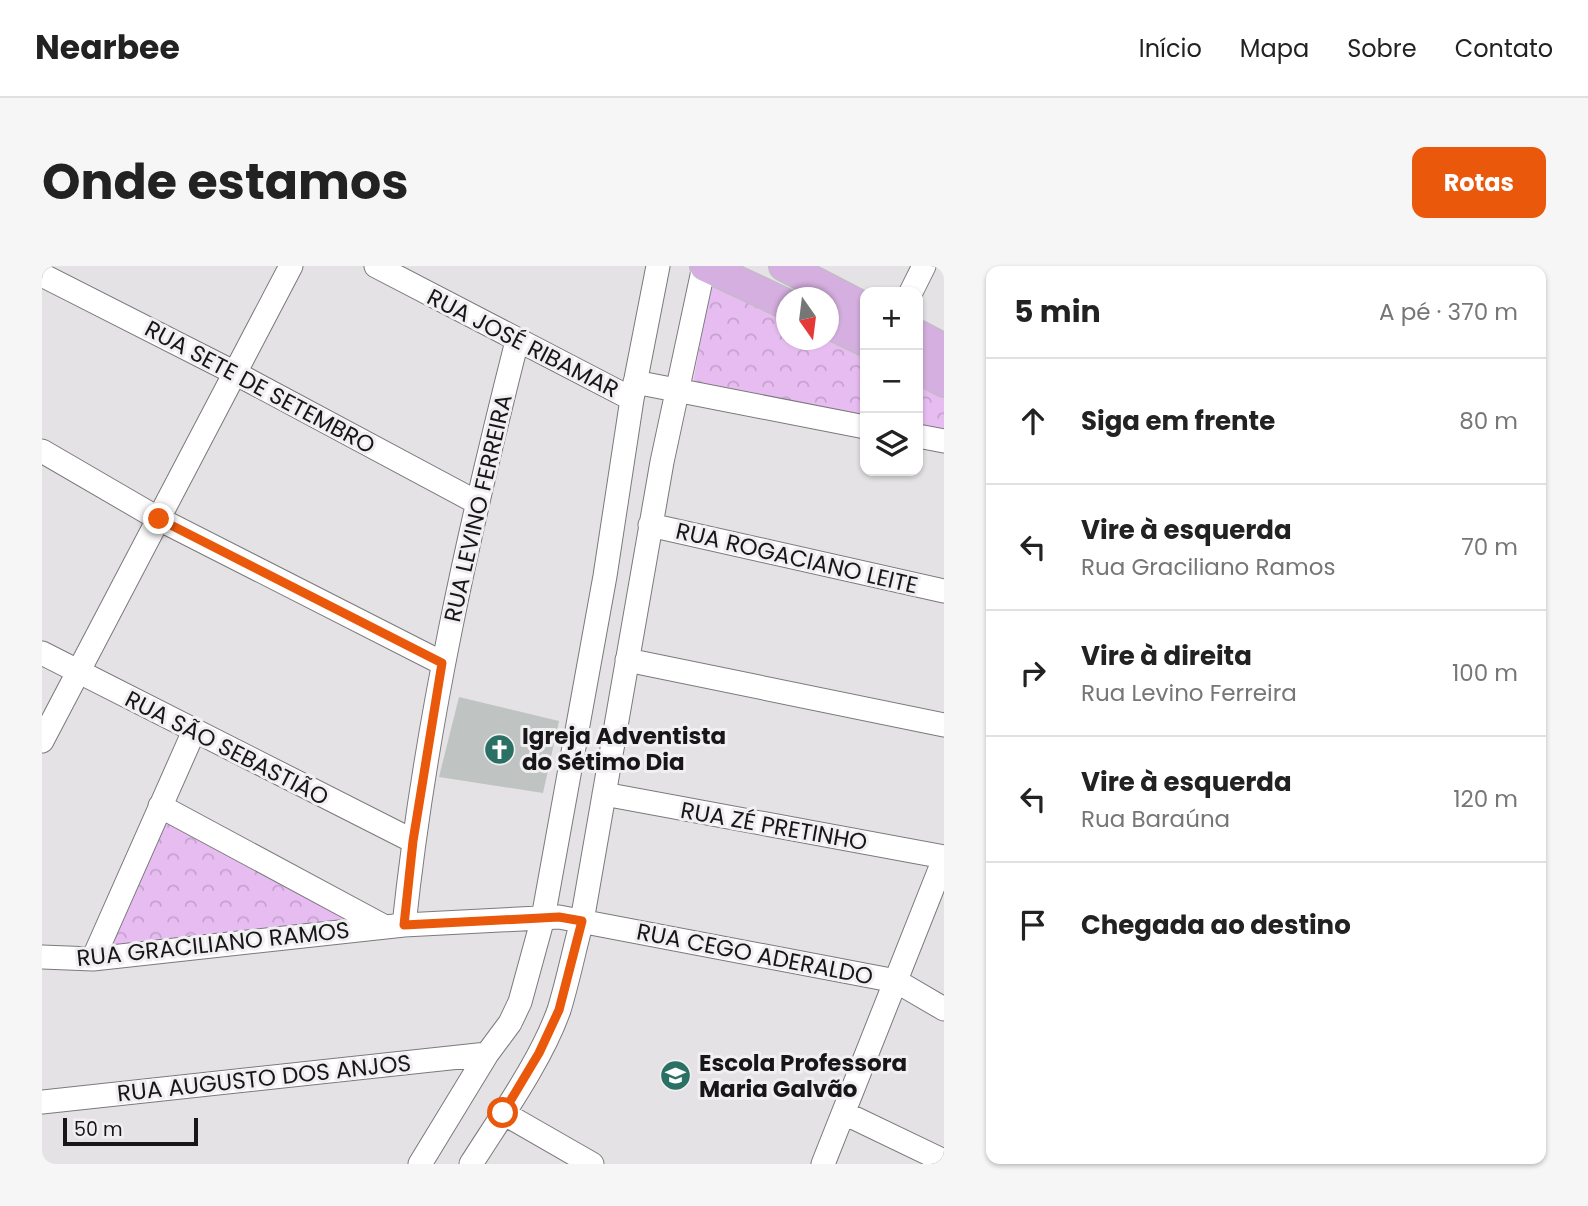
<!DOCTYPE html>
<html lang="pt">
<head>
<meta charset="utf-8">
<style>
	body { margin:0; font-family:Poppins,sans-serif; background:#f6f6f6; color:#222 }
	.controls { position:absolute; right:21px; top:21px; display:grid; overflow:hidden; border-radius:14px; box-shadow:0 2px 5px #0004 }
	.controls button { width:63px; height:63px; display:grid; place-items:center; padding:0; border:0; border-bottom:2px solid #e0e0e0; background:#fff; color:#222; font:35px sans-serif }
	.compass { position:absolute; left:734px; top:21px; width:63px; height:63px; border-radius:50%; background:#fff; box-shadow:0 2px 5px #0004; rotate:166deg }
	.scale { position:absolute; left:21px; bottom:18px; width:135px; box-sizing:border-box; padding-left:7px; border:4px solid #181718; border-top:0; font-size:19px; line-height:24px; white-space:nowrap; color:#181718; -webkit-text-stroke:5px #f1eff2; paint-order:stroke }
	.stop { position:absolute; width:21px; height:21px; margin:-16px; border:5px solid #ea580c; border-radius:50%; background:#fff }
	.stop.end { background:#ea580c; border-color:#fff; box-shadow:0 2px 7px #0008 }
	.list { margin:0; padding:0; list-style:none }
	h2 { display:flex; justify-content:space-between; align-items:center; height:91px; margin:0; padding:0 28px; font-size:30px }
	h2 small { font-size:23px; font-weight:400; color:#767676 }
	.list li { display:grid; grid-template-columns:46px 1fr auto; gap:21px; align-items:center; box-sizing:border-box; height:126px; padding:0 28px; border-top:2px solid #e0e0e0 }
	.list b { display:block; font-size:26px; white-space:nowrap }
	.list p { margin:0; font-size:23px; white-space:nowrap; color:#767676 }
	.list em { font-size:23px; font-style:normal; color:#767676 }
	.icon { flex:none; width:38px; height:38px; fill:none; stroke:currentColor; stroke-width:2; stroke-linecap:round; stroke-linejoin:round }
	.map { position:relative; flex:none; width:902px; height:898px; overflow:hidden; border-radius:14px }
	header { display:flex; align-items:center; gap:42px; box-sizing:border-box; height:98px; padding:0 35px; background:#fff; border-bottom:2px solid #e0e0e0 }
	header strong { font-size:33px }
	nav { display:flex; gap:38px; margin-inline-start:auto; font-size:24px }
	.intro { display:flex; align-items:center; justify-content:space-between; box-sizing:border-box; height:168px; padding:0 42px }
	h1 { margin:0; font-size:49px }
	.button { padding:18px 32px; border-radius:14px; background:#ea580c; color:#fff; font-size:24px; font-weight:700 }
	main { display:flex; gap:42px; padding:0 42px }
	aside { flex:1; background:#fff; border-radius:14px; box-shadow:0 2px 5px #0004 }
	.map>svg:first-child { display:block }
	.park { fill:url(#park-crowns) }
	.building { fill:#bfc3c2 }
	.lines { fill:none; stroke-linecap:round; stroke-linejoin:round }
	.minor-casing { stroke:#7b797c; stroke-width:25 }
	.major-casing { stroke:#bebebe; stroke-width:32 }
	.minor { stroke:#fff; stroke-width:23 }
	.major { stroke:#d5afdf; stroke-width:30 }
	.route { stroke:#ea580c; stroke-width:9 }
	.labels { text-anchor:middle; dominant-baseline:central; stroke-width:6; stroke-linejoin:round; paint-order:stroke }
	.street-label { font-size:23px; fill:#181718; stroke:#f1eff2 }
	.poi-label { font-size:23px; font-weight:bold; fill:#181718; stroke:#f1eff2; text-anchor:start }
</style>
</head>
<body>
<header>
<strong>Nearbee</strong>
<nav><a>Início</a><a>Mapa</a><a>Sobre</a><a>Contato</a></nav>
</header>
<div class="intro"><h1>Onde estamos</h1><a class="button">Rotas</a></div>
<main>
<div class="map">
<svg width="902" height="898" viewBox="0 0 902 898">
	<defs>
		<pattern id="park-crowns" width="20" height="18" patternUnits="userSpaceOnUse" patternTransform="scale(1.75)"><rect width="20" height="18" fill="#e7bdf1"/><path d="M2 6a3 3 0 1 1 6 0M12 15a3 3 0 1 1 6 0" fill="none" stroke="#c5a2ce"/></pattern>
	</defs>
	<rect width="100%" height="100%" fill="#e4e2e5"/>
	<!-- park -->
	<path class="park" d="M669,17L744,53V74L787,73L823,90V156L650,122Z
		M876,116L902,128V171L876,166Z
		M125,554L311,654L59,683Z"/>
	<!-- building -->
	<path class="building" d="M417,431L517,455L501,527L397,511Z"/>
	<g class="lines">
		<defs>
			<path id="minor" d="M334,0L590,133
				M0,9L193,107L434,236
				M869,26L882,0
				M593,116L823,161
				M876,170L902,175
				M0,185L117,253L400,397
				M608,259L902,325
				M0,387L371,575
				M585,394L902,459
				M0,475L249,0
				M562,528L902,591
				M118,540L343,661
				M362,659C383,461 426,268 475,75
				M0,691L51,693L362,659L517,651L854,715L902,743
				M51,693L152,465
				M0,836L445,788
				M461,847L550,898
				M802,847L902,895
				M378,898L445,788L468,757L478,736L501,652L563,310L590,133L616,0
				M429,898C458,852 499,795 517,744C526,715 532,684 540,655L620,196L662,0
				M781,898L902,593"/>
			<path id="major" d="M663,0L744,38
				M742,0L823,42
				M786,57L823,75
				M876,69L902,83
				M876,102L902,116"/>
		</defs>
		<!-- minor casing -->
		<use href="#minor" class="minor-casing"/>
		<!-- major casing -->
		<use href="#major" class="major-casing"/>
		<!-- minor -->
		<use href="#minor" class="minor"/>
		<!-- major -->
		<use href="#major" class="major"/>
	</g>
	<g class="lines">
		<!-- route -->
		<path class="route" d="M117,253L400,397L371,575L362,659L517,651L540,655L517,744L497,787L461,847"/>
	</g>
	<!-- icons -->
	<defs>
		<symbol id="church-disc" viewBox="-11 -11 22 22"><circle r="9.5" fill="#2b7064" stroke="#f1eff2"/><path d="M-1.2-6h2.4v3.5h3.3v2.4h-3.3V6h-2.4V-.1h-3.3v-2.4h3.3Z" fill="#fff"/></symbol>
		<symbol id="school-disc" viewBox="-11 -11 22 22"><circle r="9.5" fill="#2b7064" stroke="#f1eff2"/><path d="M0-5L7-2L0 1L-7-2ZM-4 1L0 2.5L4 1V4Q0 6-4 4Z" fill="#fff"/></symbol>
	</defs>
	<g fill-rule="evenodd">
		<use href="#church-disc" x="440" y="466" width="35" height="35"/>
		<use href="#school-disc" x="616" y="792" width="35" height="35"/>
	</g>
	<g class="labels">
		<!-- street labels -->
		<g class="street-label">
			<text transform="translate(481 77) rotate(27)">RUA JOSÉ RIBAMAR</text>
			<text transform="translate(218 121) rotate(28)">RUA SETE DE SETEMBRO</text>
			<text transform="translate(436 242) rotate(-77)">RUA LEVINO FERREIRA</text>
			<text transform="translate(755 292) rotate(13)">RUA ROGACIANO LEITE</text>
			<text transform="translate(185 482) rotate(27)">RUA SÃO SEBASTIÃO</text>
			<text transform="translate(732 560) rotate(10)">RUA ZÉ PRETINHO</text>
			<text transform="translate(171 678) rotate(-6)">RUA GRACILIANO RAMOS</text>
			<text transform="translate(713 688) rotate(11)">RUA CEGO ADERALDO</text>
			<text transform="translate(222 812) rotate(-6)">RUA AUGUSTO DOS ANJOS</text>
		</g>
		<!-- poi labels -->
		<g class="poi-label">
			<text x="480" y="470">Igreja Adventista<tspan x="480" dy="26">do Sétimo Dia</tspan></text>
			<text x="657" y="797">Escola Professora<tspan x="657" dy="26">Maria Galvão</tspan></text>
		</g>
	</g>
</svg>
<div class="controls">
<button>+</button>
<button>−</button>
<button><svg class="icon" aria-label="layers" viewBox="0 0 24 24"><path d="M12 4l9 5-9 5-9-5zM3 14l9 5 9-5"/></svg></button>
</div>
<svg class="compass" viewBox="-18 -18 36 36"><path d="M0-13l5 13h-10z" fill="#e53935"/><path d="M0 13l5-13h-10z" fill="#767676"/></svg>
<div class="scale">50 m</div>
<div class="stop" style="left:461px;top:847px"></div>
<div class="stop end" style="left:117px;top:253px"></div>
</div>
<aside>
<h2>5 min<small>A pé · 370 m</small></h2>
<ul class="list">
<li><svg class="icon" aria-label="ahead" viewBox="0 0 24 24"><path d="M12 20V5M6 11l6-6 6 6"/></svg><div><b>Siga em frente</b></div><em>80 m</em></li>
<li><svg class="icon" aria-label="left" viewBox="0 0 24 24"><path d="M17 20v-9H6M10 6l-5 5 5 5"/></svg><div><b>Vire à esquerda</b><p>Rua Graciliano Ramos</p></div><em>70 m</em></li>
<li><svg class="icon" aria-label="right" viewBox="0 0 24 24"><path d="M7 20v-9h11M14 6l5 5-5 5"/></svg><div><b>Vire à direita</b><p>Rua Levino Ferreira</p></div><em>100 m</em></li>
<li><svg class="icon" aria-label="left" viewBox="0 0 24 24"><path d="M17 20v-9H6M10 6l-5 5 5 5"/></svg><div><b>Vire à esquerda</b><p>Rua Baraúna</p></div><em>120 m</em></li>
<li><svg class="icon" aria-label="arrive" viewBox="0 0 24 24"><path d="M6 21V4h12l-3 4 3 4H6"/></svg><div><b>Chegada ao destino</b></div></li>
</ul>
</aside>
</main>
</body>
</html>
